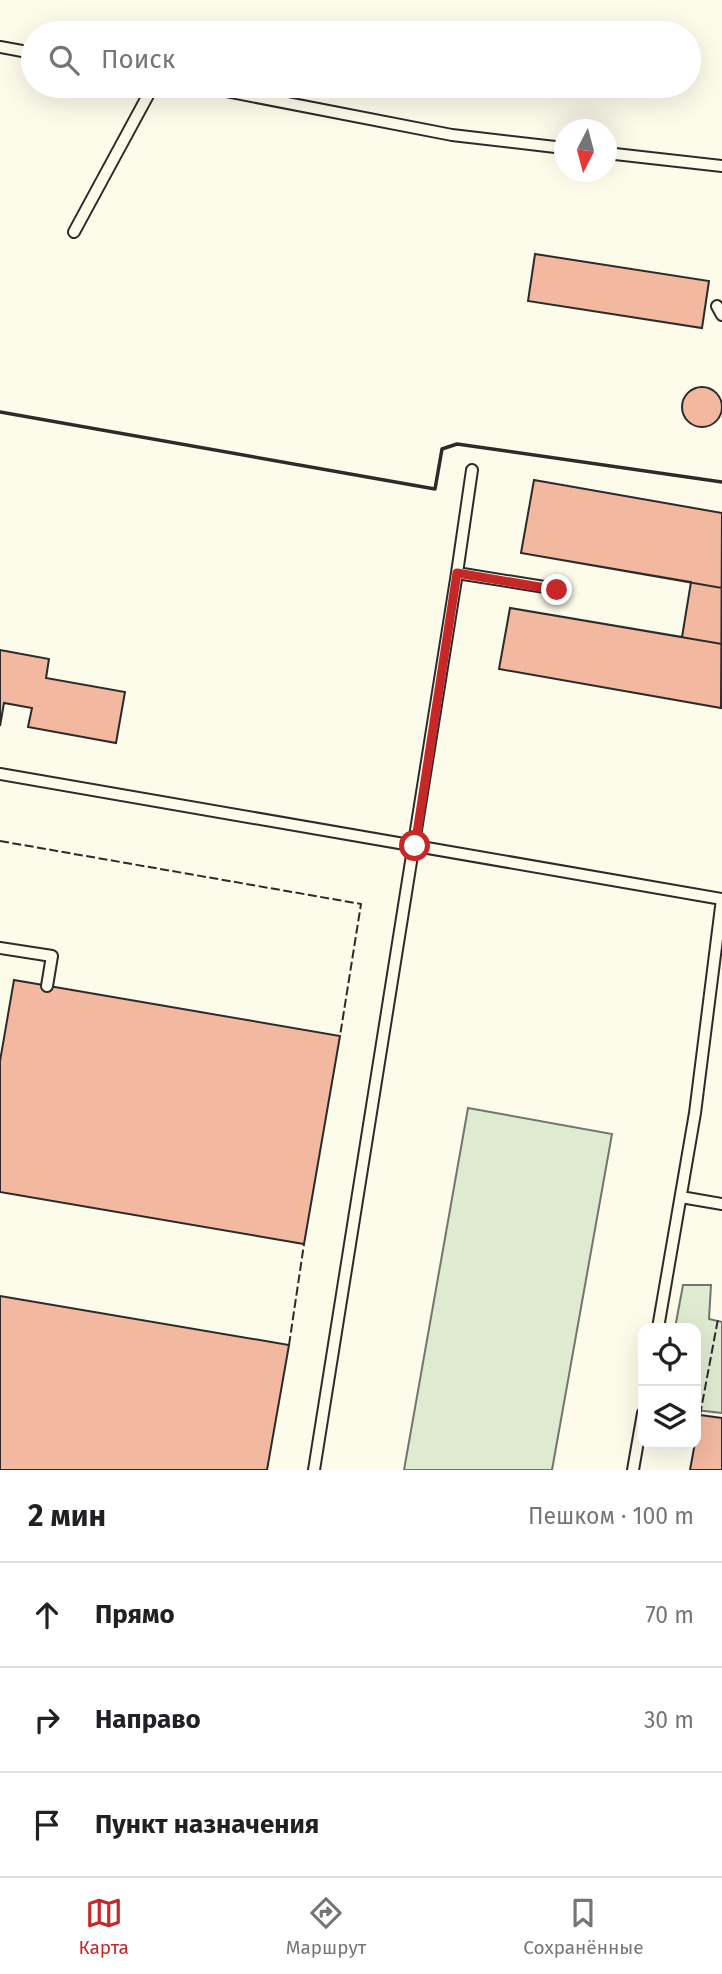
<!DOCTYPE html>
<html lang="ru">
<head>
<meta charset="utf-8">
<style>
	body { margin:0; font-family:"Fira Sans",sans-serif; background:#f6f6f6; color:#202124 }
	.controls { position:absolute; right:21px; bottom:21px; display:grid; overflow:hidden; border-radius:14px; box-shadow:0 7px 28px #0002 }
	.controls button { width:63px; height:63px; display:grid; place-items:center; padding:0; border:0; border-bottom:2px solid #e0e0e0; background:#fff; color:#202124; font:35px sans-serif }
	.compass { position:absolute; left:554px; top:119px; width:63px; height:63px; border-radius:50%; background:#fff; box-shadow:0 7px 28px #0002; rotate:186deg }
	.stop { position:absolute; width:21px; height:21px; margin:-16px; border:5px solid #c62828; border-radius:50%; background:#fff }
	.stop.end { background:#c62828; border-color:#fff; box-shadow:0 2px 7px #0008 }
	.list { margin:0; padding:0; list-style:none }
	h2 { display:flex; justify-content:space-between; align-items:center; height:91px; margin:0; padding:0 28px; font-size:30px }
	h2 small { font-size:23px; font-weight:400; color:#757577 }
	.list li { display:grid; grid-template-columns:46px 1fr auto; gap:21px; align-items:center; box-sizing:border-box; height:105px; padding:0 28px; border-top:2px solid #e0e0e0 }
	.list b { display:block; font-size:26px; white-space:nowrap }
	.list em { font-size:23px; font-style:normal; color:#757577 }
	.icon { flex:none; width:38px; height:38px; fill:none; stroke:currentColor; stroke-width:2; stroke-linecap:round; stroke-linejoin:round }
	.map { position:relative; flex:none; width:722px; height:1470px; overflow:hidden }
	.search { position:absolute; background:#fff; box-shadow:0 7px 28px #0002; left:21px; right:21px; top:21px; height:77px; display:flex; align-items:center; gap:18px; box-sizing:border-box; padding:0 24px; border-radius:38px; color:#757577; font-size:26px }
	.sheet { height:406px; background:#fff }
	nav { display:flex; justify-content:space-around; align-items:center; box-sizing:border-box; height:98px; border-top:2px solid #e0e0e0; background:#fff; font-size:19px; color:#757577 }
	nav a { display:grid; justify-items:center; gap:4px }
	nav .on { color:#c62828 }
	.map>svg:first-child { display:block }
	.green { fill:#deebd1; stroke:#74746e; stroke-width:2 }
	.building { fill:#f2b8a0; stroke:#2b2b2b; stroke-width:2 }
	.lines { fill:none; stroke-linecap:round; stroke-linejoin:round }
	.service-casing { stroke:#2b2b2b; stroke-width:14 }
	.service { stroke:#fdfbea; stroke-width:10 }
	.fence { stroke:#2b2b2b; stroke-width:2; stroke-dasharray:9 3.5; stroke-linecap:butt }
	.wall { stroke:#2b2b2b; stroke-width:3.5 }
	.route { stroke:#c62828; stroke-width:9 }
</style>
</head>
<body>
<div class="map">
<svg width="722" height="1470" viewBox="0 0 722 1470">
	<rect width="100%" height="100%" fill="#fdfbea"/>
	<!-- green -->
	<path class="green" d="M468,1108L612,1134L552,1470H404Z
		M683,1285H711L709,1319L722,1322V1413L696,1410V1328H675Z"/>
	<!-- building -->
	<path class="building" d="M535,254L709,281L702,328L528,301Z
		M682 407a20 20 0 1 1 40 0a20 20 0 1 1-40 0Z
		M534,480L722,513V588L521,553Z
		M534,480L722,513L721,708L499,669L510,608L682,637L691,582L521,553Z
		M510,608L722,644L721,708L499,669Z
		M0,650L49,659L46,678L125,692L116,743L28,727L32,708L4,703L0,726Z
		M14,980L340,1036L304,1244L0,1192V1061Z
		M0,1296L289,1345L267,1470H0Z
		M700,1415L722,1418V1470H690Z"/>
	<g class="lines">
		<defs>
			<path id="service" d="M0,47L33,53
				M200,86L452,135L564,148
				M606,153L722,166
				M74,232L153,86
				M717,306L722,315
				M457,573L472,470
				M0,774L722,899
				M0,948L52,956L47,986
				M681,1197L722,1204
				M658,1328L695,1113L722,899
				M314,1470L457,573L557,589
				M633,1470L643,1413"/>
		</defs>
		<!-- service casing -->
		<use href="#service" class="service-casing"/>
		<!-- service -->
		<use href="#service" class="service"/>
		<!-- fence -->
		<path class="fence" d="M0,841L361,904L340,1036
			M289,1345L304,1244
			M700,1415L718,1319"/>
		<!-- wall -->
		<path class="wall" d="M0,412L435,489L442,449L457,444L722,482"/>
	</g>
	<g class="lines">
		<!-- route -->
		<path class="route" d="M415,846L457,573L557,590"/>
	</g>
</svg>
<div class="controls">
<button><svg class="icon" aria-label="locate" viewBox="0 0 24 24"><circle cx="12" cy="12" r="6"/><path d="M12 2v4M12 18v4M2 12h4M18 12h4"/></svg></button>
<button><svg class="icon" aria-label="layers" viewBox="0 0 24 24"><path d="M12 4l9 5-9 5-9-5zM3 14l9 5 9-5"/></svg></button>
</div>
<svg class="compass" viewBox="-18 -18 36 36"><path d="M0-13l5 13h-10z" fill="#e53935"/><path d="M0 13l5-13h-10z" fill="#757577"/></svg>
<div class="stop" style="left:415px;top:846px"></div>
<div class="stop end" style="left:557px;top:590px"></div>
<div class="search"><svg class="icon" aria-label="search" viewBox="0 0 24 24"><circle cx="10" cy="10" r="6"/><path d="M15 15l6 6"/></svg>Поиск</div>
</div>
<section class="sheet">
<h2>2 мин<small>Пешком · 100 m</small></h2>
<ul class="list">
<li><svg class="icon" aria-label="ahead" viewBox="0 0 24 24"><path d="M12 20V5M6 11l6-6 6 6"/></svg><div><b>Прямо</b></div><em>70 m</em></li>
<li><svg class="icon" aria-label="right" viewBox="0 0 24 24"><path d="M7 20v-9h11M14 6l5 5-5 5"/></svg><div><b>Направо</b></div><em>30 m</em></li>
<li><svg class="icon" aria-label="arrive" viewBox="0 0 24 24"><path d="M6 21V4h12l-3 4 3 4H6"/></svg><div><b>Пункт назначения</b></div></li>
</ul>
</section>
<nav>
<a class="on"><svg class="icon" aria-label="map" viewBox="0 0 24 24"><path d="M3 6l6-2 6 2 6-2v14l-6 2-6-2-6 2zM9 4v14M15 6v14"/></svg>Карта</a>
<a><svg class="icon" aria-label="directions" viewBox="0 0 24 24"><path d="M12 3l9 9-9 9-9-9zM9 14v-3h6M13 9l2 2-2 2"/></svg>Маршрут</a>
<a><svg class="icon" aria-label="saved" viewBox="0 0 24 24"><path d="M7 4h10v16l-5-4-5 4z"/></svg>Сохранённые</a>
</nav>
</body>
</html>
